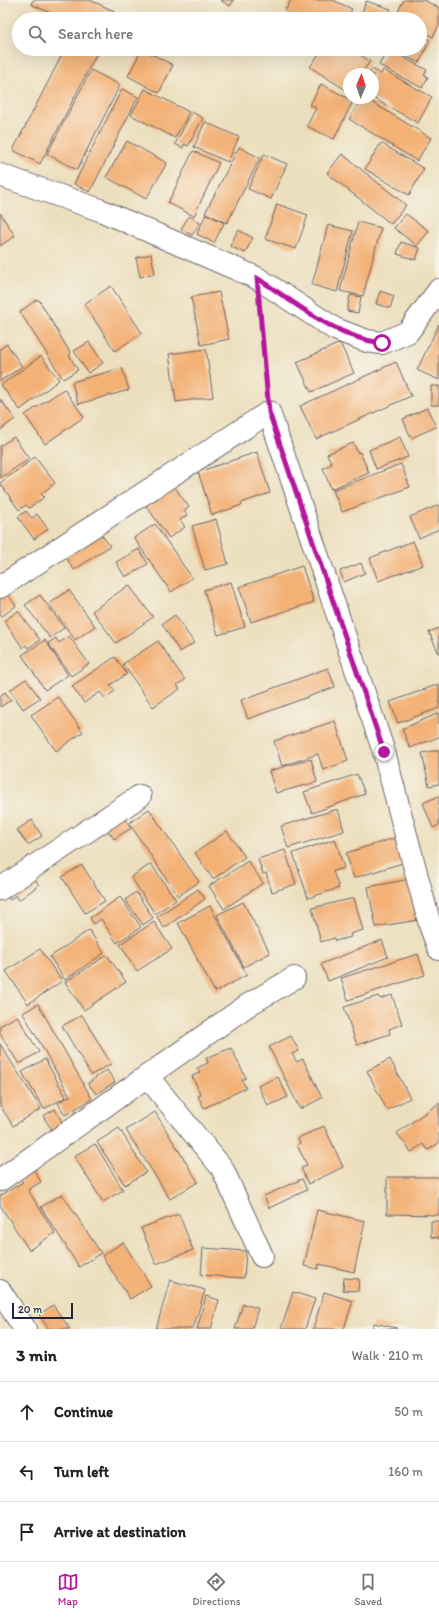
<!DOCTYPE html>
<html lang="en">
<head>
<meta charset="utf-8">
<style>
	body { margin:0; font-family:Itim,sans-serif; background:#f2f2f2; color:#202124 }
	.compass { position:absolute; left:343px; top:68px; width:36px; height:36px; border-radius:50%; background:#fff; box-shadow:0 4px 16px #0002; rotate:2deg }
	.scale { position:absolute; left:12px; bottom:10px; width:61px; box-sizing:border-box; padding-left:4px; border:2px solid #22223b; border-top:0; font-size:11px; line-height:14px; white-space:nowrap; color:#22223b; -webkit-text-stroke:3px #f7f3e8; paint-order:stroke }
	.stop { position:absolute; width:12px; height:12px; margin:-9px; border:3px solid #b5179e; border-radius:50%; background:#fff }
	.stop.end { background:#b5179e; border-color:#fff; box-shadow:0 1px 4px #0008 }
	.list { margin:0; padding:0; list-style:none }
	h2 { display:flex; justify-content:space-between; align-items:center; height:52px; margin:0; padding:0 16px; font-size:17px }
	h2 small { font-size:13px; font-weight:400; color:#757577 }
	.list li { display:grid; grid-template-columns:26px 1fr auto; gap:12px; align-items:center; box-sizing:border-box; height:60px; padding:0 16px; border-top:1px solid #e0e0e0 }
	.list b { display:block; font-size:15px; white-space:nowrap }
	.list em { font-size:13px; font-style:normal; color:#757577 }
	.icon { flex:none; width:22px; height:22px; fill:none; stroke:currentColor; stroke-width:2; stroke-linecap:round; stroke-linejoin:round }
	.map { position:relative; flex:none; width:439px; height:1329px; overflow:hidden }
	.search { position:absolute; background:#fff; box-shadow:0 4px 16px #0002; left:12px; right:12px; top:12px; height:44px; display:flex; align-items:center; gap:10px; box-sizing:border-box; padding:0 14px; border-radius:22px; color:#757577; font-size:15px }
	.sheet { height:232px; background:#fff }
	nav { display:flex; justify-content:space-around; align-items:center; box-sizing:border-box; height:56px; border-top:1px solid #e0e0e0; background:#fff; font-size:11px; color:#757577 }
	nav a { display:grid; justify-items:center; gap:2px }
	nav .on { color:#b5179e }
	.map>svg:first-child { display:block }
	.building { fill:#f3b176 }
	.lines { fill:none; stroke-linecap:round; stroke-linejoin:round }
	.minor-casing { stroke:#696468; stroke-width:24 }
	.path { stroke:#696468; stroke-width:2.5; stroke-dasharray:3 3; stroke-linecap:butt }
	.minor { stroke:#fff; stroke-width:22 }
	.route { stroke:#b5179e; stroke-width:5 }
</style>
</head>
<body>
<div class="map">
<svg width="439" height="1329" viewBox="0 0 439 1329">
	<rect width="100%" height="100%" fill="#f7f3e8"/>
	<filter id="ink" filterUnits="userSpaceOnUse"><feTurbulence type="fractalNoise" baseFrequency=".025" numOctaves="2"/><feDisplacementMap in="SourceGraphic" scale="8" xChannelSelector="R" yChannelSelector="G"/><feConvolveMatrix kernelMatrix="1 2 1 2 8 2 1 2 1" color-interpolation-filters="sRGB"/></filter>
	<filter id="wash" filterUnits="userSpaceOnUse"><feTurbulence type="fractalNoise" baseFrequency=".012" numOctaves="4" result="noise"/><feDisplacementMap in="SourceGraphic" scale="16" xChannelSelector="R" yChannelSelector="G"/><feGaussianBlur stdDeviation="0.9" result="paint"/><feColorMatrix in="noise" values="0 0 0 0 0 0 0 0 0 0 0 0 0 0 0 0 0 1.4 0 .05"/><feComposite in="paint" operator="in"/></filter>
	<g filter="url(#wash)">
		<rect width="100%" height="100%" fill="#ecdfbd"/>
		<g id="blocks">
			<!-- building -->
			<path class="building" d="M33,0H90L114,11L112,19H64L31,4Z
				M220,0H234L230,6Z
				M291,0H333L352,9L347,19H302L285,11Z
				M404,0H424L439,8V25L433,37L420,30V19H398L395,17Z
				M366,1L391,9L387,19H360Z
				M420,35L430,40L419,63L392,49H420Z
				M65,49H99L40,164L13,150Z
				M142,49L173,65L159,93L128,76Z
				M322,49H351L370,61L361,74H349V92L310,67Z
				M388,49L427,70L424,75L428,77L422,88L379,65Z
				M372,69L381,74L383,70L432,97L418,123L373,98V74H369Z
				M91,70L120,85L77,170L47,154Z
				M321,84L353,101L334,139L307,126L316,108L310,105Z
				M122,89L138,97L90,192L74,184Z
				M145,89L189,112L175,138L131,115Z
				M362,98H365L431,138L417,161L349,119Z
				M192,112L203,118L188,146L184,144L183,148L175,144Z
				M205,122L239,137L228,162L194,147Z
				M127,141L167,163L146,199L106,177Z
				M381,143L424,169L409,195L365,169Z
				M239,147L260,158L227,223L205,213Z
				M193,151L219,163L194,216L168,203Z
				M264,154L287,164L271,199L248,189Z
				M342,154L406,205L391,224L327,173Z
				M277,204L308,215L296,249L265,239Z
				M0,213L15,236L0,246Z
				M206,214L224,223L214,243L197,234Z
				M406,214L429,231L417,246L394,228Z
				M189,216L200,223L192,235L181,229Z
				M358,222L381,228L363,296L340,291Z
				M328,225L353,231L337,292L312,285Z
				M238,230L253,238L245,253L230,246Z
				M401,242L420,248L416,260L397,254Z
				M151,254L155,273L140,277L136,258Z
				M111,286L142,333L115,351L84,304Z
				M380,291L394,296L390,308L376,304Z
				M219,292L229,339L201,345L191,297Z
				M350,295L361,297L358,313L347,311Z
				M36,300H39L71,354L69,355L78,370L63,379L20,312Z
				M439,324V380L417,370Z
				M89,342L103,363L88,373L74,351Z
				M340,343L354,373L311,392L297,362Z
				M7,344L22,367L0,381V349Z
				M206,349L213,397L176,402L169,354Z
				M41,356L59,380L20,410L1,385Z
				M396,362L411,396L316,439L300,406Z
				M122,368L129,390L78,404L72,382Z
				M431,386H439V405H431Z
				M64,389L84,417L45,444L25,415Z
				M0,399L15,419L0,430Z
				M427,408L436,427L411,438L403,419Z
				M14,437L29,459L0,478V446Z
				M400,437L408,457L376,469L369,450Z
				M353,443L358,453L360,452L369,473L331,489L323,468L332,464L327,454Z
				M257,452L270,493L241,503L242,505L212,515L198,472Z
				M35,457L55,483L41,494L44,497L29,508L26,505L19,510L0,483Z
				M401,464L410,487L342,512L333,490Z
				M173,485L189,507L184,511L187,515L180,520L185,527L169,538L145,504Z
				M439,505V529L419,538L410,517Z
				M26,511L32,518L37,514L48,529L34,539L18,517Z
				M216,519L228,564L205,570L192,526Z
				M155,524L192,578L171,592L134,538Z
				M97,529L110,546L74,570L63,553Z
				M413,541L423,565L378,581L370,558Z
				M139,549L148,564L125,577L116,562Z
				M361,563L365,573L344,582L340,571Z
				M302,566L314,602L251,622L239,587Z
				M231,582L245,627L218,635L204,590Z
				M129,585L153,617L116,643L92,611Z
				M69,590L95,626L75,640L49,604Z
				M7,593L16,606L2,616L0,614V598Z
				M40,595L64,628L50,638L25,605Z
				M18,611L40,640L28,648L26,645L23,648L4,621Z
				M175,615L194,643L180,652L162,624Z
				M439,628V654L429,632Z
				M69,636L89,664L71,676L48,643L56,638L59,643Z
				M45,640L68,675L45,690L22,655Z
				M158,641L185,680L177,685L180,689L153,707L123,664Z
				M115,657L127,674L110,685L115,691L105,698L100,692L84,703L72,686Z
				M328,668L335,687L248,719L241,700Z
				M26,679L40,698L23,709L10,690Z
				M439,684V708L398,723L390,702Z
				M5,692L11,700L0,707V696Z
				M58,697L83,732L56,751L31,715Z
				M439,713V737L410,748L402,729Z
				M335,721L348,761L323,770L318,754L282,766L274,741Z
				M439,750V784L429,786L422,753Z
				M311,759L317,782L276,793L269,771Z
				M357,774L365,794L312,813L304,792Z
				M439,796V825L433,828L423,803Z
				M149,809L199,882L178,896L129,823Z
				M338,809L344,831L288,848L281,826Z
				M122,815L131,828L114,839L105,826Z
				M32,820L42,836L28,845L17,830Z
				M227,831L245,857L213,879L195,853Z
				M401,836L409,861L354,878L346,853Z
				M335,839L344,868L333,871L339,888L308,898L293,853Z
				M285,850L296,884L272,892L266,873L263,874L258,859Z
				M248,861L263,883L224,909L209,886Z
				M151,864L176,900L155,914L131,877Z
				M82,865L105,901L85,913L62,877Z
				M31,873L39,885L19,900L16,895L10,900L4,892Z
				M410,879L418,920L376,927L368,887Z
				M198,889L205,899L164,928L157,917Z
				M136,892L153,918L143,925L125,900Z
				M120,897L141,927L117,943L101,919L94,924L90,918Z
				M354,898L363,930L350,934L351,937L335,941L334,938L321,942L312,908Z
				M243,902L270,953L244,967L217,915Z
				M210,906L247,975L215,992L178,923Z
				M154,922L172,949L137,971L120,944Z
				M89,930L104,953L65,980L50,957Z
				M382,940L388,957L328,981L321,964Z
				M40,949L62,981L28,1004L6,971Z
				M418,954L425,975L348,1000L341,978Z
				M107,955L126,982L84,1010L65,982Z
				M392,995L402,1024L389,1029L390,1034L357,1045L344,1007L378,996L380,999Z
				M38,1004L92,1099L65,1115L58,1103L70,1096L23,1013Z
				M82,1015L111,1064L91,1075L62,1026Z
				M17,1016L39,1052L19,1064L0,1034V1026Z
				M291,1036L299,1051L292,1054L297,1062L303,1059L322,1098L300,1109L269,1047Z
				M0,1044L41,1109L13,1126L0,1105Z
				M231,1048L246,1078L242,1080L246,1088L204,1108L198,1096L201,1095L192,1076L200,1073L197,1068L208,1063L206,1058Z
				M45,1059L66,1097L44,1109L22,1072Z
				M390,1059L410,1098L387,1110L367,1071Z
				M107,1070L115,1082L96,1094L88,1083Z
				M278,1077L288,1097L268,1106L258,1086Z
				M439,1103V1143L428,1150L423,1144L411,1152L397,1133Z
				M55,1109L63,1124L52,1130L43,1116Z
				M155,1112L198,1182L170,1199L126,1130Z
				M324,1126L343,1167L308,1184L301,1168L307,1165L297,1145L300,1143L298,1138Z
				M119,1128L146,1172L125,1185L97,1142Z
				M95,1144L123,1190L103,1202L74,1156Z
				M34,1170L41,1182L28,1190L55,1233L29,1250L0,1205V1196L23,1182L20,1179Z
				M387,1177H439V1215L387,1214Z
				M302,1179L307,1190L269,1208L264,1196Z
				M62,1194L101,1253L79,1267L41,1207Z
				M317,1210L365,1221L354,1272L319,1264L318,1269L304,1266Z
				M179,1214L193,1250L156,1264L141,1228Z
				M431,1221H439V1238L431,1237Z
				M123,1242L151,1286L130,1299L102,1256Z
				M203,1248L246,1251L244,1278L201,1275Z
				M344,1278L359,1279L358,1291L343,1290Z
				M170,1280L205,1290L193,1329H156Z
				M293,1292L315,1299L305,1329H281Z
				M324,1292L353,1301L344,1329H313Z
				M206,1296L219,1300L211,1329H197Z
				M243,1304L258,1308L252,1329H235Z
				M53,1305L70,1329H49L39,1315Z
				M374,1323L397,1328L396,1329H372Z"/>
		</g>
	</g>
	<g filter="url(#ink)">
		<use href="#blocks" fill-opacity="0" stroke="#696468" stroke-width="1"/>
		<g class="lines">
			<defs>
				<path id="minor" d="M0,175L100,210L257,278L335,329L367,341L382,343L408,332L439,290
					M0,587L269,412L384,752L430,925L439,949
					M0,889L140,796
					M147,1076L222,1168L262,1256
					M0,1180L248,1005L294,978
					M0,1291L25,1329"/>
			</defs>
			<!-- minor casing -->
			<use href="#minor" class="minor-casing"/>
			<!-- path -->
			<path class="path" d="M259,304L267,391"/>
			<!-- minor -->
			<use href="#minor" class="minor"/>
		</g>
	</g>
	<g class="lines" filter="url(#ink)">
		<!-- route -->
		<path class="route" d="M382,343C337,338 294,302 257,278L269,412L384,752"/>
	</g>
</svg>
<svg class="compass" viewBox="-18 -18 36 36"><path d="M0-13l5 13h-10z" fill="#e53935"/><path d="M0 13l5-13h-10z" fill="#757577"/></svg>
<div class="scale">20 m</div>
<div class="stop" style="left:382px;top:343px"></div>
<div class="stop end" style="left:384px;top:752px"></div>
<div class="search"><svg class="icon" aria-label="search" viewBox="0 0 24 24"><circle cx="10" cy="10" r="6"/><path d="M15 15l6 6"/></svg>Search here</div>
</div>
<section class="sheet">
<h2>3 min<small>Walk · 210 m</small></h2>
<ul class="list">
<li><svg class="icon" aria-label="ahead" viewBox="0 0 24 24"><path d="M12 20V5M6 11l6-6 6 6"/></svg><div><b>Continue</b></div><em>50 m</em></li>
<li><svg class="icon" aria-label="left" viewBox="0 0 24 24"><path d="M17 20v-9H6M10 6l-5 5 5 5"/></svg><div><b>Turn left</b></div><em>160 m</em></li>
<li><svg class="icon" aria-label="arrive" viewBox="0 0 24 24"><path d="M6 21V4h12l-3 4 3 4H6"/></svg><div><b>Arrive at destination</b></div></li>
</ul>
</section>
<nav>
<a class="on"><svg class="icon" aria-label="map" viewBox="0 0 24 24"><path d="M3 6l6-2 6 2 6-2v14l-6 2-6-2-6 2zM9 4v14M15 6v14"/></svg>Map</a>
<a><svg class="icon" aria-label="directions" viewBox="0 0 24 24"><path d="M12 3l9 9-9 9-9-9zM9 14v-3h6M13 9l2 2-2 2"/></svg>Directions</a>
<a><svg class="icon" aria-label="saved" viewBox="0 0 24 24"><path d="M7 4h10v16l-5-4-5 4z"/></svg>Saved</a>
</nav>
</body>
</html>
